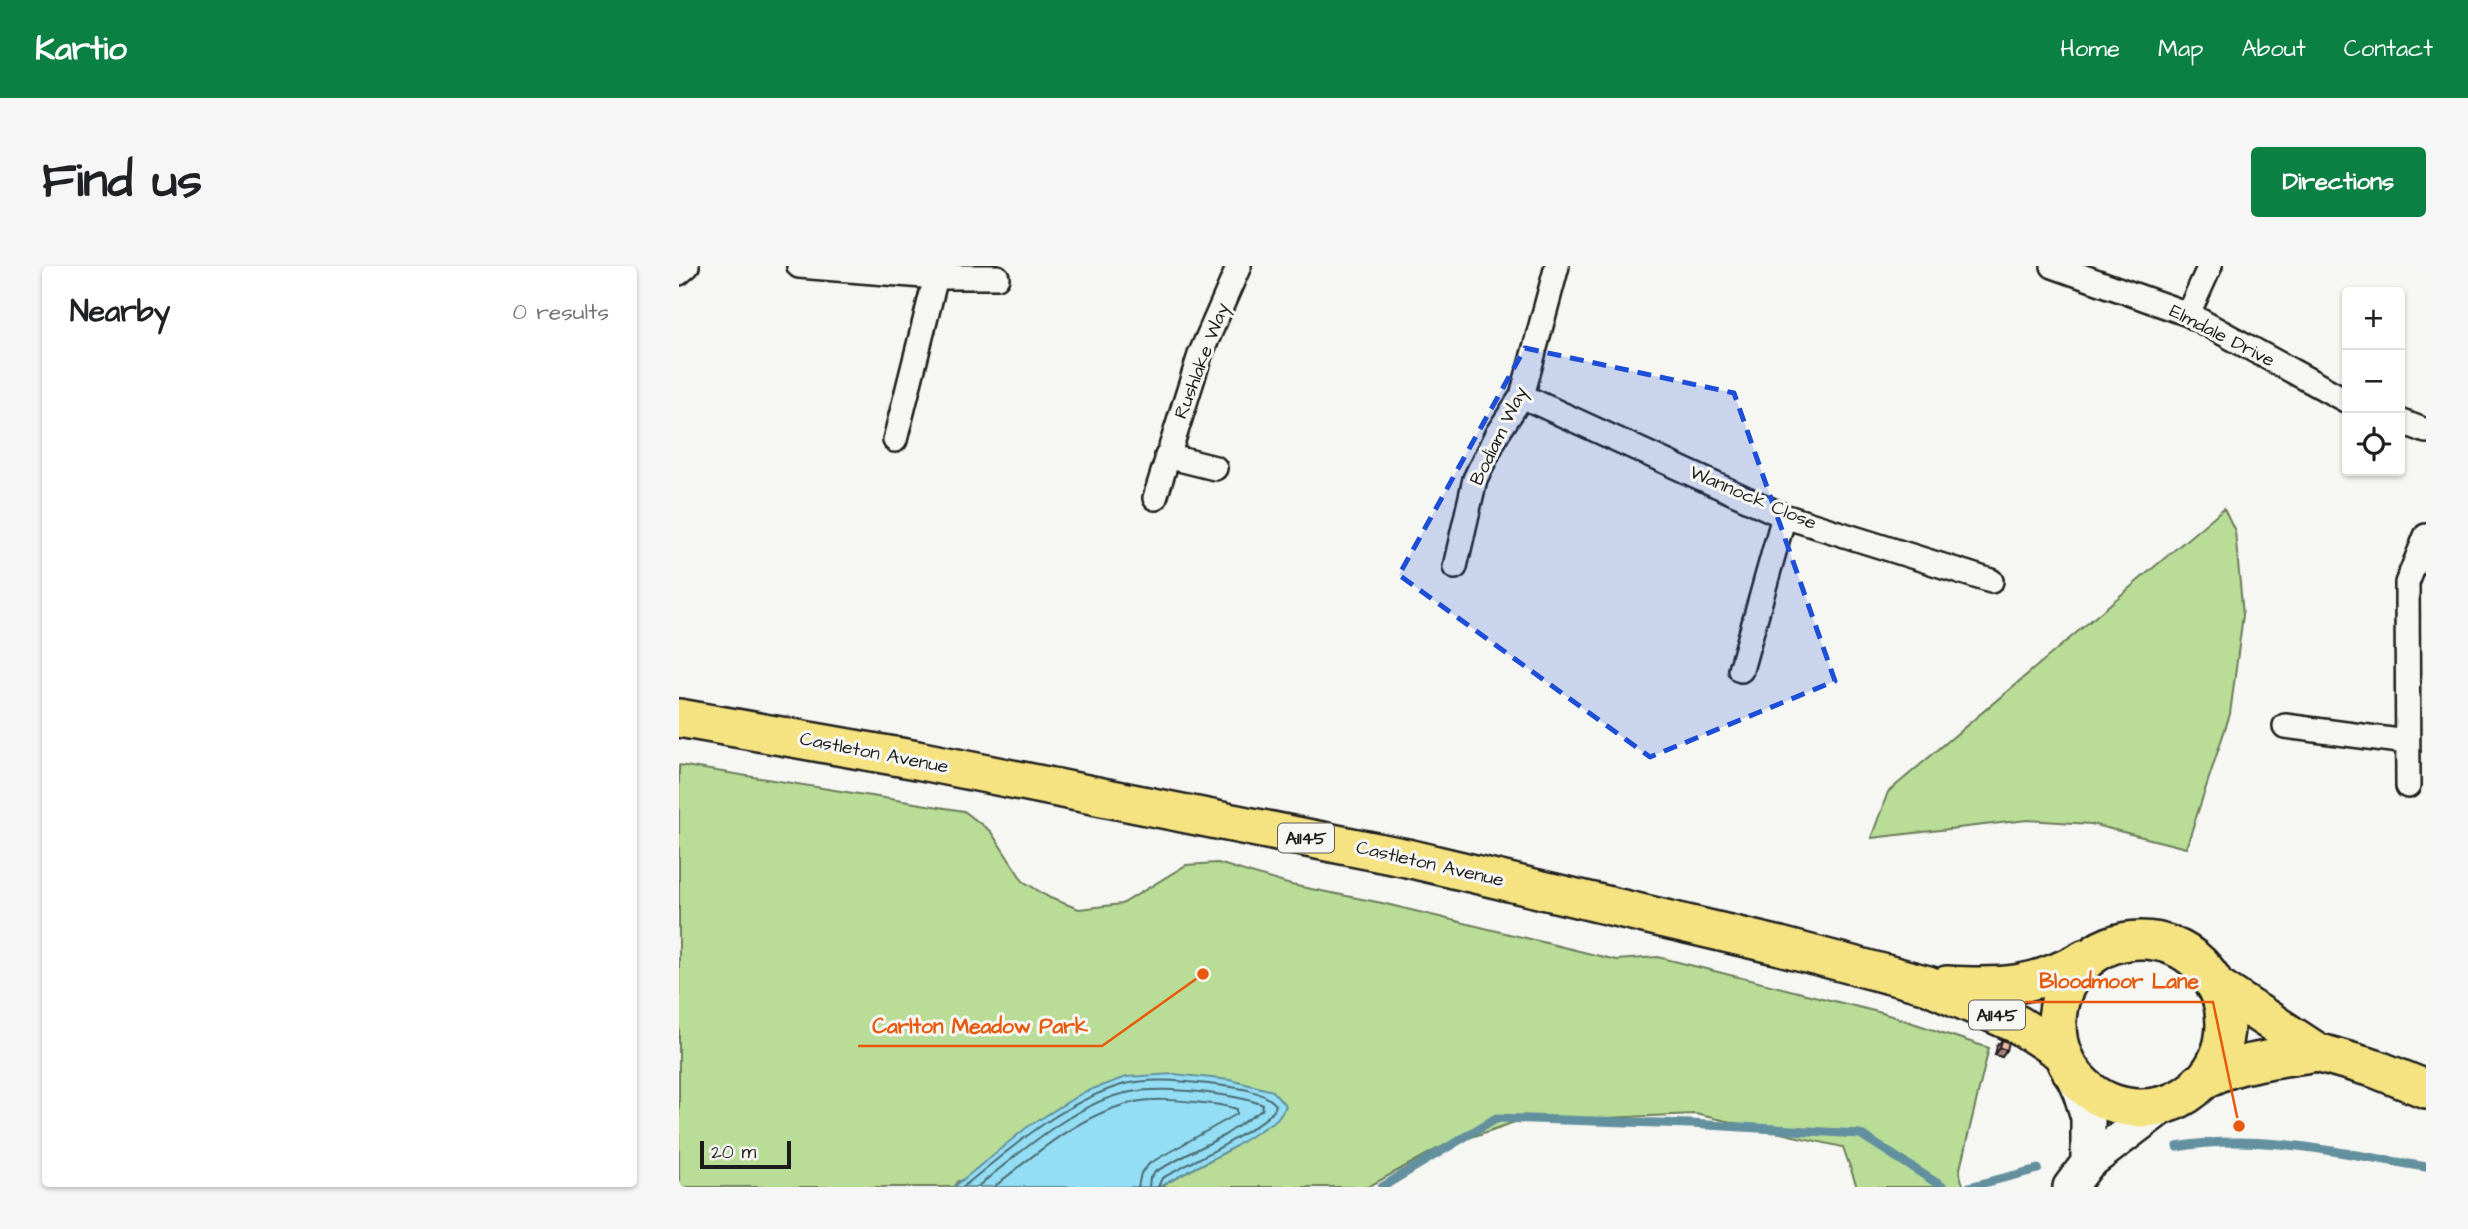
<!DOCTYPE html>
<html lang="en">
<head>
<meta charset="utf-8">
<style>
	body { margin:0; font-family:"Architects Daughter",sans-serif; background:#f6f6f6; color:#202124 }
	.controls { position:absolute; right:21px; top:21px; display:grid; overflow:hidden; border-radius:7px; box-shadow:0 2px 5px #0004 }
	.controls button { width:63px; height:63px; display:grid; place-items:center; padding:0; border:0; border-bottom:2px solid #e0e0e0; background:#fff; color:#202124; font:35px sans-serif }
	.scale { position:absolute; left:21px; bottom:18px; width:91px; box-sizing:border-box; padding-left:7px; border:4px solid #1c1c1c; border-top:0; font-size:19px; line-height:24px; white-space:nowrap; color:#1c1c1c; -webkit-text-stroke:5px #f6f6f2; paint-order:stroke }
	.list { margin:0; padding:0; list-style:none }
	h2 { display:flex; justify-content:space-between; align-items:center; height:91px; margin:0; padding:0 28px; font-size:30px }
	h2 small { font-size:23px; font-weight:400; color:#757577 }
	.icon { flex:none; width:38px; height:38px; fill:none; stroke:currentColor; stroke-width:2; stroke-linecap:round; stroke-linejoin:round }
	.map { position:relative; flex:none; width:1747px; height:921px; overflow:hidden; border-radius:7px }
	header { display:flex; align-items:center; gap:42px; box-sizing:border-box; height:98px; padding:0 35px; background:#0b8043; color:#fff }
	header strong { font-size:33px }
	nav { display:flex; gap:38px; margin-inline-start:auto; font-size:24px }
	.intro { display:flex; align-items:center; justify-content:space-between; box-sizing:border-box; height:168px; padding:0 42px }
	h1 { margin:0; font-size:49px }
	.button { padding:18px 32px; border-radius:7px; background:#0b8043; color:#fff; font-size:24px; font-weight:700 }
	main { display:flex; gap:42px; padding:0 42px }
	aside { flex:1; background:#fff; border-radius:7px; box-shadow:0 2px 5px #0004 }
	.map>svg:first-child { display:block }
	.green { fill:#b9dd97; stroke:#6a7c5a; stroke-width:2 }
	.water { fill:#93def4; stroke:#63909e; stroke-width:2 }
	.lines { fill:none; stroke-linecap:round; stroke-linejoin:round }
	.shore { stroke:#4c6a72; stroke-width:2 }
	.stream { stroke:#63909e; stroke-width:9 }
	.street-casing { stroke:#1c1c1c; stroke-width:28 }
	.secondary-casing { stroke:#1c1c1c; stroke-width:38 }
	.primary-casing { stroke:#1c1c1c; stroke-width:42 }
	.street { stroke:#f6f6f2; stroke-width:23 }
	.secondary { stroke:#f6f6f2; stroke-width:33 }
	.primary { stroke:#f5e382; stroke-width:37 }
	.wall { fill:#d1a092; stroke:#1c1c1c; stroke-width:2 }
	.shaded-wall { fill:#aa8277; stroke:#1c1c1c; stroke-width:2 }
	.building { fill:#f3baaa; stroke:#1c1c1c; stroke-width:2 }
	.marked { fill:#1d4ed8; fill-opacity:0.2; stroke:#1d4ed8; stroke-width:5; stroke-dasharray:14 9; stroke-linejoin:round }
	.labels { text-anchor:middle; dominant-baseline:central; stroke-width:6; stroke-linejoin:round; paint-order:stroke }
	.shield { fill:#f6f6f2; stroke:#5d5d5c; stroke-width:2 }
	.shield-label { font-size:18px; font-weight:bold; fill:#1c1c1c }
	.street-label { font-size:19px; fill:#1c1c1c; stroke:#f6f6f2 }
	.leader { fill:none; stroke:#e8590c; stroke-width:2.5 }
	.callout-dot { fill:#e8590c; stroke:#f6f6f2; stroke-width:2.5 }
	.callout-label { font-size:21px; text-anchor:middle; font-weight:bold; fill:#e8590c; stroke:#f6f6f2; stroke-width:6; stroke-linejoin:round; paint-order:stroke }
</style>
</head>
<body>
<header>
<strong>Kartio</strong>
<nav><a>Home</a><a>Map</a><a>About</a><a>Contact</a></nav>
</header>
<div class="intro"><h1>Find us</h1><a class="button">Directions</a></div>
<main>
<aside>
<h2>Nearby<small>0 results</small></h2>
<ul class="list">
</ul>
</aside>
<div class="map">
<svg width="1747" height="921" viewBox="0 0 1747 921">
	<rect width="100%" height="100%" fill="#f6f6f2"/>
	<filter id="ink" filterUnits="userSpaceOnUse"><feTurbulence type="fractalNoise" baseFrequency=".0143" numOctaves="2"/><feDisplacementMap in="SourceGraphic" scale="14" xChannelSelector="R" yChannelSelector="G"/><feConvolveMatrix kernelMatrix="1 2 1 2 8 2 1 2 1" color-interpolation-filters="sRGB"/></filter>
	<g filter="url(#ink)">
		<!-- green -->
		<path class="green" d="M1545,242L1556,265L1564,349L1551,448L1507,582L1412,558L1348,554L1192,572L1209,526Z
			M0,499L285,545L312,566L344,615L371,632L400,643L443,638L507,599L539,597L612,619L703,637L937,694L979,691L1203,747L1310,782L1280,907L1285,921H1178L1164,881L1016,848L836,856L758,883L689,921H480L554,882L280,915L275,921H0Z"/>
		<!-- water -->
		<path class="water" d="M495,808L551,814L594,825L607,840L598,853L554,882L480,921H275L347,862L405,826L447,811Z"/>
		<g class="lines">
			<!-- shore -->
			<path class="shore" d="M284,921C333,881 385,835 446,818C475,811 508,816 537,819C556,821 584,824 597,839C594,858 503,901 483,912L479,921
				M298,921C339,888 400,834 452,826C475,822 498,824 521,826C542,829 564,831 584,839L583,844L546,869L477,905L471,912L470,921
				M315,921C355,889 400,849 452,837C472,832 495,834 516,836C530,838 545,838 558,843V848L471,897L462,907L459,921"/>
			<!-- stream -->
			<path class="stream" d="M1498,881C1580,866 1666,888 1747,901
				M703,921L817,852L1012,858L1181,868L1264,921
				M1290,921L1359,903"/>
			<defs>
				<path id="street" d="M120,0L257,11H318
					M1374,0L1509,48L1668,135
					M0,7L8,0
					M1509,48L1531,0
					M843,130L1105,250L1312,315
					M1721,155L1747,165
					M216,174L257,11
					M488,190L536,202
					M476,232L521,89L560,0
					M776,301L796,213L818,168L843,130L878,0
					M1062,404L1105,250
					M1606,460L1728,476
					M1729,520L1728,317L1747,270"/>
				<path id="secondary" d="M1389,799L1401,826L1409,851V897
					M1391,921L1409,897L1488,837"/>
				<path id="primary" d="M0,452L238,494L728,592L1101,680L1249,719L1340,759L1383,787
					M1378 758a84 84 0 1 1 168 0a84 84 0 1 1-168 0Z
					M1268,719C1323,722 1357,721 1407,692
					M1536,719L1638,786L1697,803L1747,823
					M1520,817C1555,795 1598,793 1638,786"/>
			</defs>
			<!-- street casing -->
			<use href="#street" class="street-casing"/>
			<!-- secondary casing -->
			<use href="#secondary" class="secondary-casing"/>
			<!-- primary casing -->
			<use href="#primary" class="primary-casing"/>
			<!-- street -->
			<use href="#street" class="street"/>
			<!-- secondary -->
			<use href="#secondary" class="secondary"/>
			<!-- primary -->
			<use href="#primary" class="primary"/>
		</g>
		<!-- wall -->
		<path class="wall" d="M1323,774V791L1316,789L1318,780Z"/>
		<!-- shaded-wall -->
		<path class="shaded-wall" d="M1321,782L1328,784L1323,791L1316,789Z"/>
		<!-- building -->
		<path class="building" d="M1323,774L1330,776L1328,784L1321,782Z"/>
	</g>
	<!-- marked area -->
	<path class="marked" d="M846,82L1055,127L1156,415L971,491L720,309Z"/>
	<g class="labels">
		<!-- shield labels -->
		<g class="shield">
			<rect x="599" y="557.5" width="56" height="29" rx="5"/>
			<rect x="1290" y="734.5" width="56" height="29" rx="5"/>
		</g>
		<g class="shield-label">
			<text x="627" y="572">A1145</text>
			<text x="1318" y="749">A1145</text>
		</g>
		<!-- street labels -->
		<g class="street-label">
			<text transform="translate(1543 70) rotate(27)">Elmdale Drive</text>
			<text transform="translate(523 95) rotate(-69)">Rushlake Way</text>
			<text transform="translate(820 170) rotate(-64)">Bodiam Way</text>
			<text transform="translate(1074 232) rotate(23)">Wannock Close</text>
			<text transform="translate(195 487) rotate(11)">Castleton Avenue</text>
			<text transform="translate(751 598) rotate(13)">Castleton Avenue</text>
		</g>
	</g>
	<!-- callouts -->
	<path class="leader" d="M1560 860L1534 736H1346M524 708L423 780H179"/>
	<g class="callout-dot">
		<circle cx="1560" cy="860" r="7"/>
		<circle cx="524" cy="708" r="7"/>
	</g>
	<g class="callout-label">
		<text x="1440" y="722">Bloodmoor Lane</text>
		<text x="301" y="767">Carlton Meadow Park</text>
	</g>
</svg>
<div class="controls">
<button>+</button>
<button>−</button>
<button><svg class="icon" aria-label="locate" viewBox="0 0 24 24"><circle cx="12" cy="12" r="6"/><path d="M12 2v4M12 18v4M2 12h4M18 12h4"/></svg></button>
</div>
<div class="scale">20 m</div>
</div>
</main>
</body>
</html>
